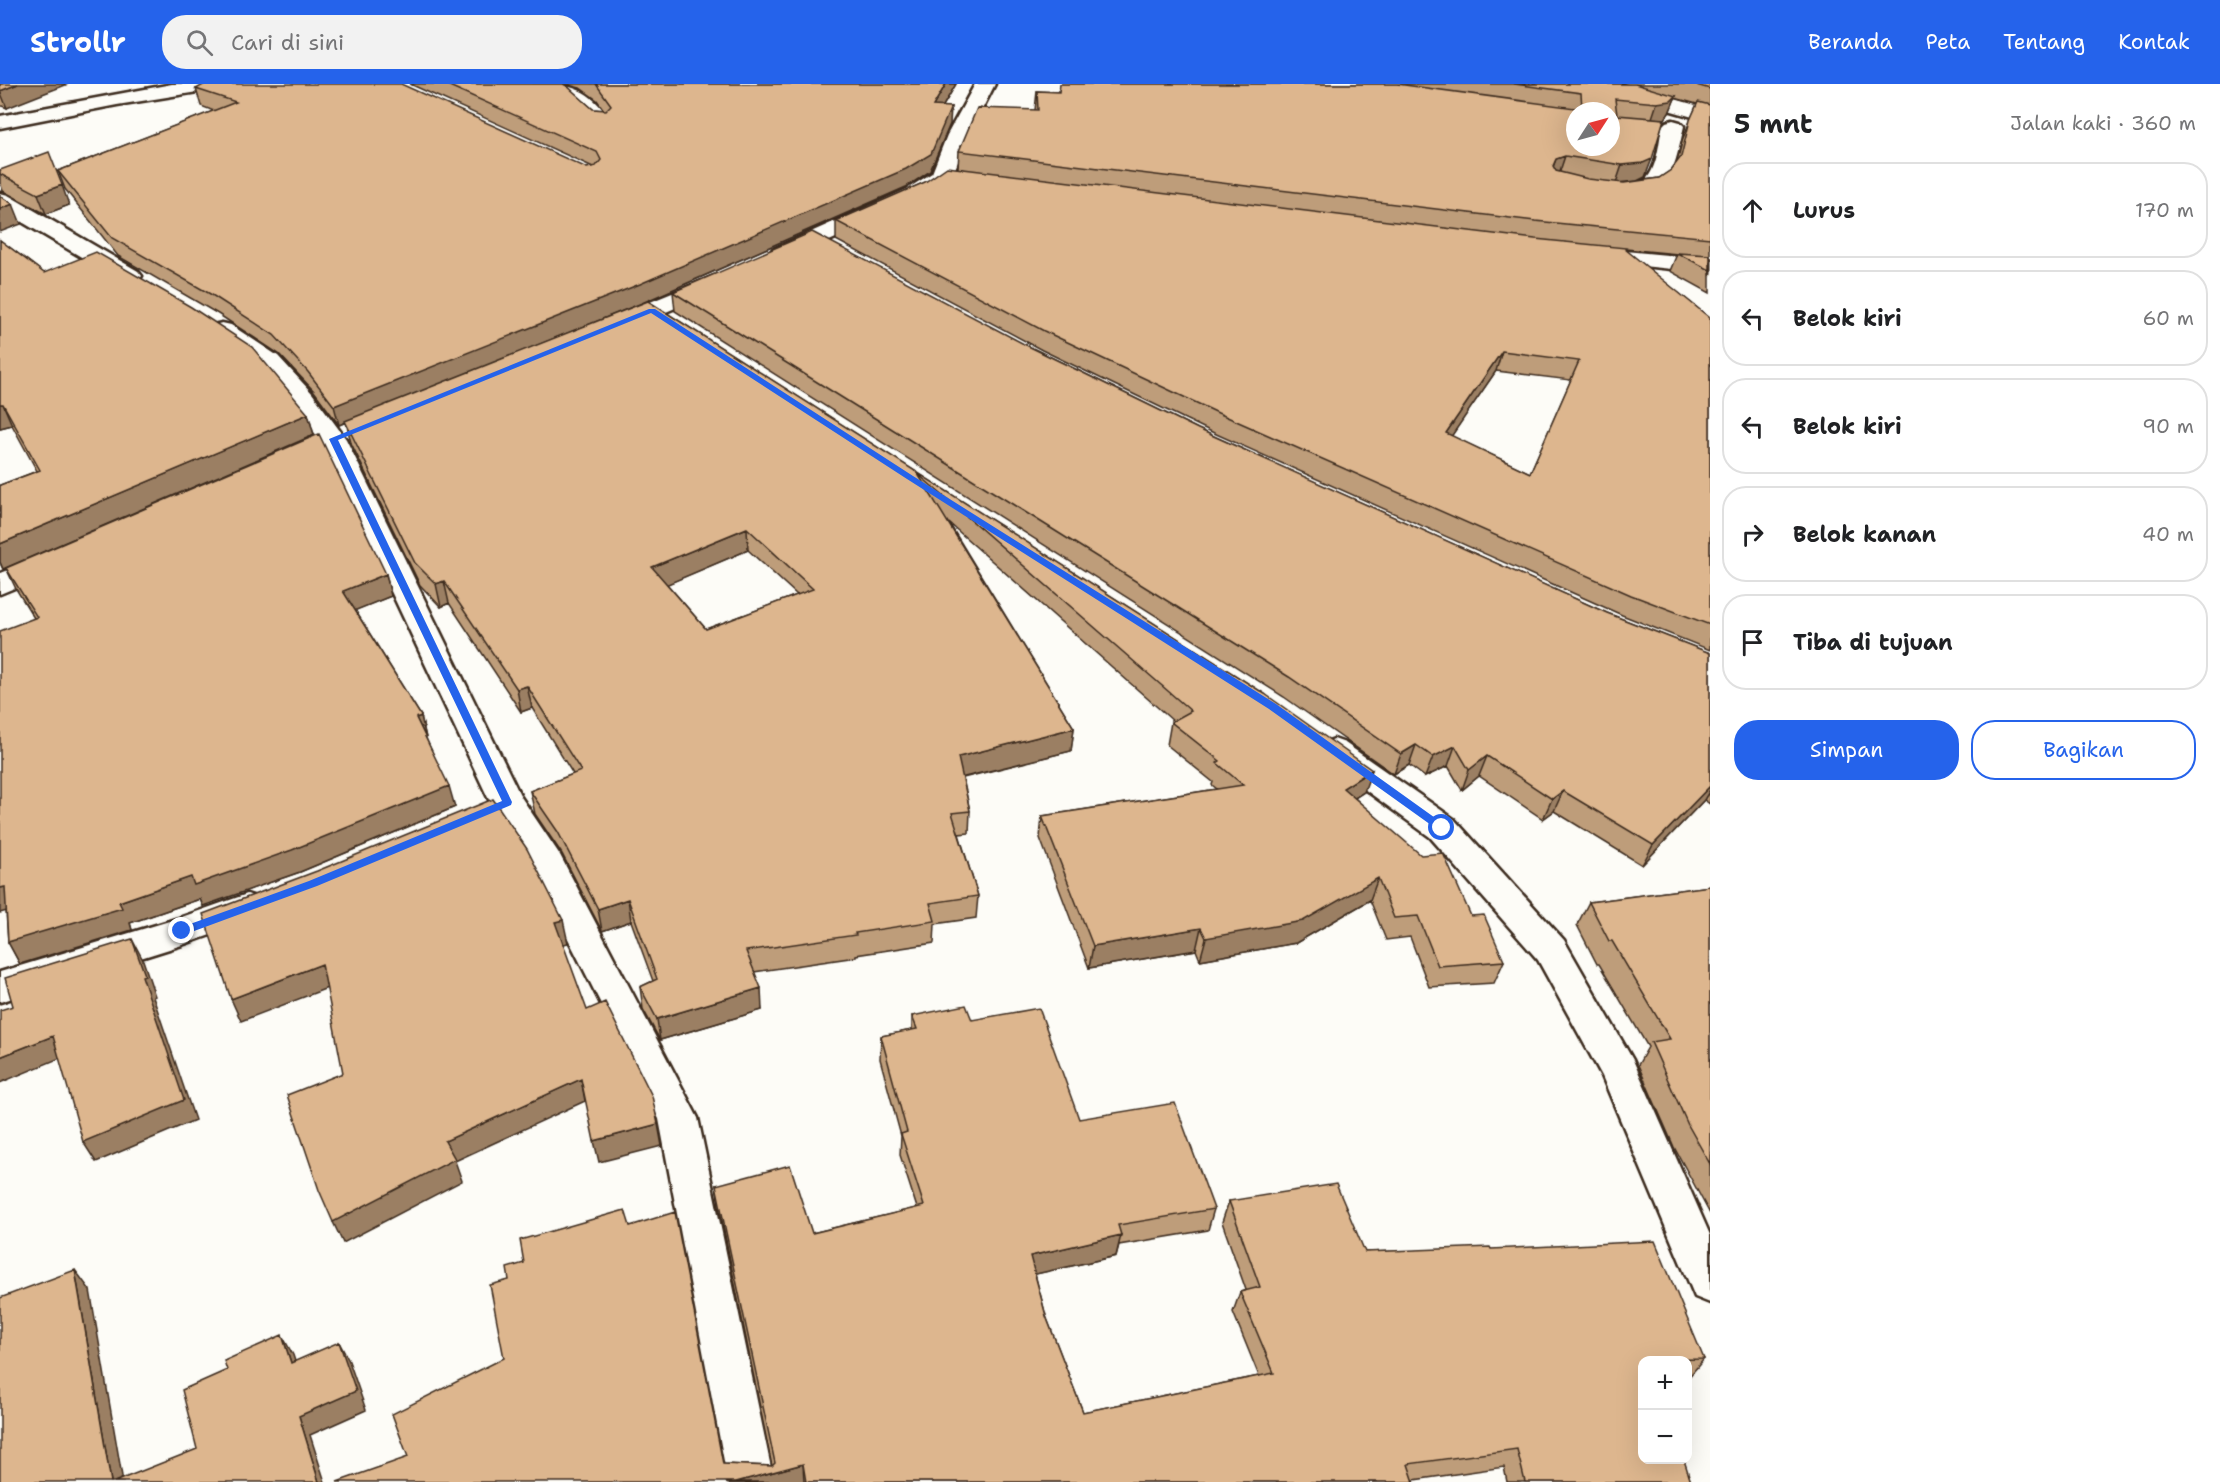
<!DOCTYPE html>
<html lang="id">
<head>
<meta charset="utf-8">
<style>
	body { margin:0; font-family:"Shantell Sans",sans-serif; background:#f2f2f2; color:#202124 }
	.controls { position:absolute; right:18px; bottom:18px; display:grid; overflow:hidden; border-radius:12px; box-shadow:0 6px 24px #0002 }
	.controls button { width:54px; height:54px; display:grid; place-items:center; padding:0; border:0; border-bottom:2px solid #e0e0e0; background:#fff; color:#202124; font:30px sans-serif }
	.compass { position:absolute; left:1566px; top:18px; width:54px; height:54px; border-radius:50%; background:#fff; box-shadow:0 6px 24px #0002; rotate:54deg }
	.stop { position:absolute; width:18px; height:18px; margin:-14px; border:4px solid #2563eb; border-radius:50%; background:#fff }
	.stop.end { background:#2563eb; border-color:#fff; box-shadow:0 2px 6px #0008 }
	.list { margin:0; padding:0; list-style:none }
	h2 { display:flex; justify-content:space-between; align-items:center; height:78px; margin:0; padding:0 24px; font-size:26px }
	h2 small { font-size:20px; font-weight:400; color:#757577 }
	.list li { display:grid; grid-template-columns:39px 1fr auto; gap:18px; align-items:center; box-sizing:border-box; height:96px; margin:0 12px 12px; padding:0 12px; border:2px solid #e0e0e0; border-radius:24px }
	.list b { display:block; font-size:22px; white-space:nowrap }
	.list em { font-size:20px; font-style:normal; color:#757577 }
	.actions { display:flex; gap:12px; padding:18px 24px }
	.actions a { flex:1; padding:14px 0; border:2px solid #2563eb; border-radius:24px; text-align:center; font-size:21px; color:#2563eb }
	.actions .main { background:#2563eb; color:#fff }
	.icon { flex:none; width:33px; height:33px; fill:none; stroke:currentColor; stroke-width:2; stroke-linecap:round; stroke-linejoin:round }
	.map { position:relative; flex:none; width:1710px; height:1398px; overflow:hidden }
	header { display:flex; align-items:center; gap:36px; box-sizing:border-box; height:84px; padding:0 30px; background:#2563eb; color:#fff }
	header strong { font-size:28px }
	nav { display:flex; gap:33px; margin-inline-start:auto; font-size:21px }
	.search { width:420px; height:54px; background:#f2f2f2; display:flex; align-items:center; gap:15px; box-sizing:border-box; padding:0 21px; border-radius:24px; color:#757577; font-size:22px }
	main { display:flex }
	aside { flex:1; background:#fff }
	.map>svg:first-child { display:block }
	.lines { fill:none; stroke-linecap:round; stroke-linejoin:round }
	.minor-casing { stroke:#3b2a1e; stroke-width:5 }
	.minor { fill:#fdfcf7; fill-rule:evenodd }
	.wall { fill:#be9d7a; stroke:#3b2a1e; stroke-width:1.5; fill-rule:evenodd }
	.shaded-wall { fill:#9b7f63; stroke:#3b2a1e; stroke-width:1.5 }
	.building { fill:#ddb68e; stroke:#3b2a1e; stroke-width:1.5; fill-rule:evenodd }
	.route { fill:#2563eb }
</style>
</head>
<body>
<header>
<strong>Strollr</strong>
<div class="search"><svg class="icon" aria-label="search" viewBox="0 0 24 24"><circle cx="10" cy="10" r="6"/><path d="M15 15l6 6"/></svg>Cari di sini</div>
<nav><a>Beranda</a><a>Peta</a><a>Tentang</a><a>Kontak</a></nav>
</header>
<main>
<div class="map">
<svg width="1710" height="1398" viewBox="0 0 1710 1398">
	<rect width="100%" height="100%" fill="#fdfcf7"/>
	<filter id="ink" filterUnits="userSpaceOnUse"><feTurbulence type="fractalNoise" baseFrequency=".0167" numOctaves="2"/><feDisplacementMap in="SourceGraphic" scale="12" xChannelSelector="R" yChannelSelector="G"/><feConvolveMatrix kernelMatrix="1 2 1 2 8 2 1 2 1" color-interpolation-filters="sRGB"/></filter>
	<g filter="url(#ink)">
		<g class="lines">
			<defs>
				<path id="minor" d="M172,0H220L217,4L210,6L117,21L0,44V32Z
					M535,0C573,0 589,4 611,37L608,41C590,46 584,26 570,17C559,11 541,10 535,0Z
					M975,0H995L969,51L950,97L923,115L789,175L781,177L773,175L769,170L773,165L907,105L932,89L947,51Z
					M1589,0H1621L1710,25V38L1592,4Z
					M1673,36L1680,38L1684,42C1674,86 1668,126 1610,112L1607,107L1610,102C1619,100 1631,103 1639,100C1657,93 1659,58 1662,42L1666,38Z
					M0,109L8,111L138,187L142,192L138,197L130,199L122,197L0,125Z
					M1593,164L1710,175V189L1585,176L1581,171L1585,166Z
					M714,192L722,194L726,199L722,204L624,246L615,248L606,246L603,241L606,236Z
					M222,239L231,241L278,272L312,309L346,355L521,713L560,771L698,1034L774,1398H728L659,1035L534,787L490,718L320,356L294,321L260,282L213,251L210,246L213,241Z
					M53,468L63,470L67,477L63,484L0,510V489Z
					M1334,655L1345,659L1454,735L1564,856L1633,976L1710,1151V1219L1695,1213L1602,992L1538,876L1430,753L1323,675L1318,667L1323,659Z
					M247,810L259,814L265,824L259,834L182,861L0,918V888L176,835Z"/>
			</defs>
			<!-- minor casing -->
			<use href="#minor" class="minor-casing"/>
			<!-- minor -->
			<use href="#minor" class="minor"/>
		</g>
		<!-- wall -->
		<path class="wall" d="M0,0L7,24L2,22H0Z
			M410,0H563L593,25L604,26L597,16L580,4L564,0H956L943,22L950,40L930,87L906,103L642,219L648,217L1265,610L1364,708L1355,714L1471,832L1504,877L1494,899L1429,903L1410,853L1386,856L1370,816L1296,859L1200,876L1196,866L1089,884L1040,754L1042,732L1217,705L1212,701L1213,698L1167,661L1171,638L1173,637L949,439L1074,644L1071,667L963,694L970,727L969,749L959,750L978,812L976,834L935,840L934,859L856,871V873L754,888L762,926L660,956L643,925L640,903L653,897L631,837L602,847L562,770L535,730L530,707L573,690L532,624L521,628L449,519L441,523L420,501L351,359L346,338L339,341L314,307L279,270L218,230L118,172L65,105L58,87L214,27L201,22L196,5L587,84L593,83ZM748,466L797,511L706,545L667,500Z
			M1060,0H1710V209L1670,187L1677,170L1626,165L1625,166L1710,234V566L1622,531L1214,349L1042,266L836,156V137L958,84L959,67L1035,26L1037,7L1059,8ZM1675,14L1697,20L1683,54L1677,78L1671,86L1659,94L1637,97L1645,93L1664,35L1669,29ZM1496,287L1571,296L1530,389L1451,352Z
			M0,86L69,121L46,130L3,107L0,99Z
			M0,156L44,189L308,330L314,351L81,452L386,490L391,512L355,526L421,632L426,654L455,723L300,788L203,822L200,815L130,839L132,846L20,880L8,858L6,827L34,534L16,505L6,484L3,485L0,479V401L37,387L12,341L0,344Z
			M673,208L1024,260L1198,345L1607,529L1710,569V720L1704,716L1642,781L1554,727L1543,735L1479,692L1462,706L1448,682L1425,693L1409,681L1394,690L1284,613L675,227Z
			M1710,802V1130L1674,1063L1638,981L1648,963L1599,880H1597L1577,841L1589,818Z
			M912,932L972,936L1079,1035L1214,1125L1208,1146L1119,1161L1116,1172L1035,1190L1046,1232L1083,1328L1259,1292L1233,1228L1240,1208L1246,1206L1222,1138L1229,1117L1365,1168L1491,1165L1704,1275L1688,1294V1276H1642L1691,1398H1507L1504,1383L1414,1396V1398H736L408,1373L504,1274L509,1196L524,1179L630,1142L723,1380L772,1382L719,1122L716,1101L812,1149L917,1124L900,1071L901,1052L880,975L881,952L912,946Z"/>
		<!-- shaded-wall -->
		<path class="shaded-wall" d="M18,0H68L7,24L0,7Z
			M946,0H956L933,39V22Z
			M1676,12L1669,29L1665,35L1651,37L1657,19Z
			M951,23L950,40L930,87L906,103L642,219L339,341L334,322Z
			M1565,72L1559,90L1547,100L1556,75Z
			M1652,75L1645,93L1637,97L1616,99L1622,81Z
			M62,101L69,121L46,130L38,110Z
			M13,120L21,140L0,148V125Z
			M1502,267L1496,287L1440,369L1446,349Z
			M0,320H3L12,341L0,344Z
			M308,330L314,351L3,485L0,478V460Z
			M747,444L748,466L654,506L652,483Z
			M386,490L391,512L349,529L343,507Z
			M444,497L449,519L441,523L436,500Z
			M527,602L532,624L521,628L517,605Z
			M421,632L426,654L416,634Z
			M1074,644L1071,667L956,695L958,673Z
			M1416,661L1409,681L1394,690L1401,670Z
			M1455,662L1448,682L1425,693L1433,673Z
			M1487,672L1479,692L1462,706L1469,686Z
			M1372,686L1364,708L1336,726L1343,704Z
			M449,702L455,723L300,788L203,822L200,815L130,839L132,846L20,880L8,858L119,818Z
			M1710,702V706L1704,716L1642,781L1653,761Z
			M1563,707L1554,727L1543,735L1552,715Z
			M1378,794L1370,816L1296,859L1200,876L1206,854Z
			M5,803L17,824L0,829V804Z
			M628,815L631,837L602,847L598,825Z
			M563,836L568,859L560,861L555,838Z
			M1201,844L1196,866L1089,884L1093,862Z
			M132,855L143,876L155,912L153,913L195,1036L96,1078L83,1058L142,892Z
			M322,880L330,903L241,937L231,915Z
			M761,904L762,926L660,956L657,935Z
			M53,952L65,972L0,999V973Z
			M581,995L585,1017L455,1077L462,1097L343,1159L333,1138L445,1057Z
			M658,1040L662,1062L599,1078L594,1057Z
			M1121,1151L1116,1172L1027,1192L1030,1172Z
			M75,1186L90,1206L123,1398H111Z
			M282,1251L293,1271L302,1299L291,1279Z
			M339,1258L349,1277L366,1326L310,1351L325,1398H319L299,1332Z
			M803,1380L804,1398H736Z"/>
		<!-- building -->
		<path class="building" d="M0,0H18L0,7Z
			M205,0H401L587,84L596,82L601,76L597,68L445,0H563L567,2L593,25L606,26L611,21L596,0H946L933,22L951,23L931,70L906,85L640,200L334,322L308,288L274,251L212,211L112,154L58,87L236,18L196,5Z
			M1060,0H1397L1582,25L1581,9L1514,0H1635L1676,12L1671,17L1657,19L1615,15L1617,31L1664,35L1652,75L1643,79L1622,81L1565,72L1556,75L1553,82L1556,87L1588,95L1624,99L1659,94L1671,86L1681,73L1690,36L1698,18L1710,21V154L1535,137L959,67L977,24L1038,26L1037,7L1059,8ZM1575,27H1611V63H1575Z
			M1693,0H1710V5Z
			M49,68L62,101L38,110L0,90V86Z
			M947,83L1535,155L1626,164L1625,165L1710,234V541L1631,511L1218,329L1044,247L836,137L925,98ZM1502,267L1579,277L1530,389L1446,349Z
			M0,112L13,120L0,125Z
			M812,148L1024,260L1198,345L1607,529L1710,569V702L1653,761L1563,707L1552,715L1487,672L1469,686L1455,662L1433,673L1416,661L1401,670L1289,593L673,208Z
			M0,156L44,189L96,168L191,223L252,263L308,330L0,460V401L40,386L3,320H0Z
			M1677,169L1710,171V186Z
			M648,217L1265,610L1372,686L1343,704L1421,771L1443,769L1471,832L1484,831L1504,877L1438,882L1418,832L1394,834L1378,794L1303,837L1206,854L1201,844L1093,862L1042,732L1243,701L1217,679L1220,677L1171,638L1191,627L918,390L1074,644L958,673L970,727L952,729L978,812L930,819L935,837L855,849L856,851L746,867L761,904L657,935L640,903L657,895L628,815L598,825L558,748L530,707L581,687L527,602L517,605L444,497L436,500L415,479L345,337ZM747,444L813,505L706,545L652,483Z
			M319,350L386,490L343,507L421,632L416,634L449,702L292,766L194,801L191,793L119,818L122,824L8,858L5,803L0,804V547L37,533L6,484Z
			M493,715L527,765L563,836L555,838L587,926L605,918L652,1012L658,1040L594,1057L581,995L445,1057L455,1075L333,1138L319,1106L287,1011L343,989L322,880L231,915L203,830L317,787Z
			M1710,802V1080L1688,1041L1651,958L1670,955L1612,857H1609L1589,818Z
			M132,855L145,891L142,892L184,1016L83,1058L53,952L0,973V926L13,922L5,894Z
			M966,921L972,936L1039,924L1079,1035L1175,1019L1214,1125L1118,1141L1121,1151L1030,1172L1046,1232L1083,1328L1274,1289L1240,1208L1260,1203L1229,1117L1336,1100L1365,1168L1490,1163L1491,1165L1655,1157L1704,1275L1642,1276V1376H1684L1691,1398H1525L1517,1365L1408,1380L1414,1398H806L803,1380L736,1398H337L408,1373L392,1330L504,1274L490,1201L509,1196L507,1184L524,1179L520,1156L625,1126L630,1142L675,1128L723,1380L772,1382L775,1379L716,1101L790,1081L812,1149L924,1122L901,1050L907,1048L881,952L917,945L912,932Z
			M75,1186L111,1398H0V1214Z
			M282,1251L291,1279L339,1258L356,1307L299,1332L319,1398H114L197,1365L182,1306L227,1286L224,1277Z"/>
	</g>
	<!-- route -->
	<path class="route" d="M649,225H655L913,392L1276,620L1445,741V746H1438L1269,625L907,395L651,229L338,356L512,718L511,721L317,802L186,850H179V844L309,797L502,717L329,355Z"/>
</svg>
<div class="controls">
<button>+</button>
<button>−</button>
</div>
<svg class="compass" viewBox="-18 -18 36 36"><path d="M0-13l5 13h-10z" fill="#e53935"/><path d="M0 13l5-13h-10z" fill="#757577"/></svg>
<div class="stop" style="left:1442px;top:744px"></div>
<div class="stop end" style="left:182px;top:847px"></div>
</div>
<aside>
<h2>5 mnt<small>Jalan kaki · 360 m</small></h2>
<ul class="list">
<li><svg class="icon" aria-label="ahead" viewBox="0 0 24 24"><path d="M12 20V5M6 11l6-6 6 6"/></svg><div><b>Lurus</b></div><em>170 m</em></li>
<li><svg class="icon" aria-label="left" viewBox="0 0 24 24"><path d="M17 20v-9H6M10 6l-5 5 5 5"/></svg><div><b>Belok kiri</b></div><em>60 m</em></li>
<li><svg class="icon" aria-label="left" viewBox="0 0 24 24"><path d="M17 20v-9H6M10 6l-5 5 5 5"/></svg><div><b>Belok kiri</b></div><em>90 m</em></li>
<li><svg class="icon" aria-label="right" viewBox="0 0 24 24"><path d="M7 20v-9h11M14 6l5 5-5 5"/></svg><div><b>Belok kanan</b></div><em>40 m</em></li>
<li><svg class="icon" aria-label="arrive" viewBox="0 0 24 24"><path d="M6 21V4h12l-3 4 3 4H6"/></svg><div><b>Tiba di tujuan</b></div></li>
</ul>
<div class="actions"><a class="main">Simpan</a><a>Bagikan</a></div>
</aside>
</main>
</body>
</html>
